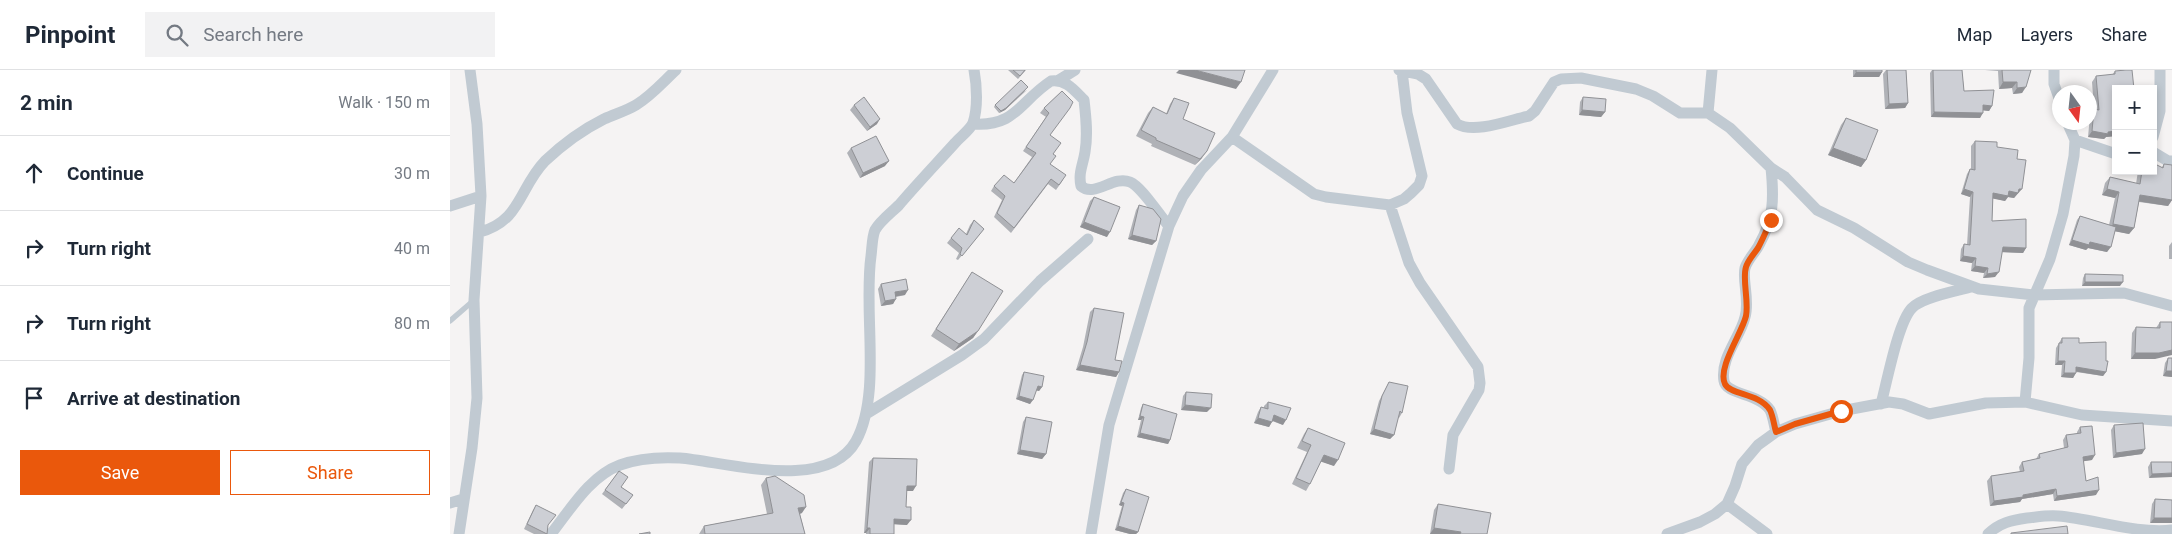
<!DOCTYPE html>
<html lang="en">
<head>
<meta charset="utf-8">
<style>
	body { margin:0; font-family:Roboto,sans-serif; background:#f2f2f3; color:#1f2937 }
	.controls { position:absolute; right:15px; top:15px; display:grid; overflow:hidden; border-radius:0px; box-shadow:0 2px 8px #0003 }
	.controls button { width:45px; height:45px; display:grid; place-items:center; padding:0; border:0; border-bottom:1px solid #e0e1e3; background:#fff; color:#1f2937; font:25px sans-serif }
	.compass { position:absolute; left:1602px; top:15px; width:45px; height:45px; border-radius:50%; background:#fff; box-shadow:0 2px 8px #0003; rotate:165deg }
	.stop { position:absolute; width:15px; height:15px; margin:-11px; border:4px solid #ea580c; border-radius:50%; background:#fff }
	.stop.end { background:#ea580c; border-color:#fff; box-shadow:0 1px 5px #0008 }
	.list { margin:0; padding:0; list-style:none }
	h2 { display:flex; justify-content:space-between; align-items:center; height:65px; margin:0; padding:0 20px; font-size:21px }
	h2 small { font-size:16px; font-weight:400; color:#747a83 }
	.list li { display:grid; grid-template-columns:32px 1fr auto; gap:15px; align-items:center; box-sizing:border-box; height:75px; padding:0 20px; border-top:1px solid #e0e1e3 }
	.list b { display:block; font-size:19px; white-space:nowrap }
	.list em { font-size:16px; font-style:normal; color:#747a83 }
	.actions { display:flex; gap:10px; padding:15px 20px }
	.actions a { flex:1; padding:11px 0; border:1px solid #ea580c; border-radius:0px; text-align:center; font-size:18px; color:#ea580c }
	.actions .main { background:#ea580c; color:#fff }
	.icon { flex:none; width:28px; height:28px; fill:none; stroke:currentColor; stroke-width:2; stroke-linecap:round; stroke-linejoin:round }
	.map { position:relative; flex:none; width:1722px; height:464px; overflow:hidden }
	header { display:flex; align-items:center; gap:30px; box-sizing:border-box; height:70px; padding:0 25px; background:#fff; border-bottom:1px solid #e0e1e3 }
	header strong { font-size:24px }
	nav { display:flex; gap:28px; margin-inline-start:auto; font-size:18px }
	.search { width:350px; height:45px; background:#f2f2f3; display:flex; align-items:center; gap:12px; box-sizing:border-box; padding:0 18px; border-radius:0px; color:#747a83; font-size:19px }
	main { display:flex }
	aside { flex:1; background:#fff }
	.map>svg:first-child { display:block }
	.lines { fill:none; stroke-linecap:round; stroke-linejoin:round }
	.service { stroke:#c1cad2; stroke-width:5.5 }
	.minor { stroke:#c1cad2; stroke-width:11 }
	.wall { fill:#b0b2b7 }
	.shaded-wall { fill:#909195 }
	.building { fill:#cdcfd5; stroke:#909195 }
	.route { stroke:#ea580c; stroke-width:6 }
</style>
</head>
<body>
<header>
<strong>Pinpoint</strong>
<div class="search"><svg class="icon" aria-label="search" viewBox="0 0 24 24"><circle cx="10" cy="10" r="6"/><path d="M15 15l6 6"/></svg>Search here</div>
<nav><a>Map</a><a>Layers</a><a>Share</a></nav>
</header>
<main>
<aside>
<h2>2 min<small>Walk · 150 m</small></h2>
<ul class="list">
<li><svg class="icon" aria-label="ahead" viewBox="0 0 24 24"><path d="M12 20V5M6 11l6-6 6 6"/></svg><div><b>Continue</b></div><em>30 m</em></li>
<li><svg class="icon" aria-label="right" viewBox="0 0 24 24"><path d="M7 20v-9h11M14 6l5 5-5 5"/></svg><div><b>Turn right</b></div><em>40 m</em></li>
<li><svg class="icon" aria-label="right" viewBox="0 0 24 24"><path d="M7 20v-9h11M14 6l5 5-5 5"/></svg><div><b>Turn right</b></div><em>80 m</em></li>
<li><svg class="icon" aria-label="arrive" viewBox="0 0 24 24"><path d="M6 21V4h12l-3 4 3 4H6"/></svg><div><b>Arrive at destination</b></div></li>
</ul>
<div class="actions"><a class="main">Save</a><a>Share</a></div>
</aside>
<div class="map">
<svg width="1722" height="464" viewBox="0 0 1722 464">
	<rect width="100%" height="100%" fill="#f5f3f3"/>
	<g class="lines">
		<!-- service -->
		<path class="service" d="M0,251L23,231"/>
		<!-- minor -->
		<path class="minor" d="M949,0L968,4L976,9L1007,54C1025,64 1060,50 1079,46L1085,41L1104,12L1111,9L1131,8L1186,19L1203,26L1230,43H1258L1280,58L1321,98L1335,107L1367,140L1404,158L1458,192L1477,200L1529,219L1584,225L1674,223L1722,236
			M1604,0V14L1610,31
			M609,10L625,0
			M1258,43L1262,0
			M523,54C566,57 570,31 601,11C616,9 624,20 634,30C636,47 638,65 635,82C633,95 628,103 631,116C645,128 663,105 680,112C692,117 709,145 719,156
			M782,67L854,117L864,124L876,127L940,135L954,129L961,123L969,115L972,106L957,43L952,1
			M1703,67L1710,41V0
			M1625,70L1666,84
			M1703,82L1718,91H1722
			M1321,98C1324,128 1324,148 1309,175C1305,183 1298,189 1295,198C1292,210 1300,231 1295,247C1290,268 1270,288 1274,311C1276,325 1309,323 1320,340C1323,346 1324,355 1326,362
			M940,135L959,193L970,213L1028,297L1030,313L1029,320L1003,365L999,399
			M0,136L31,126
			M30,162C71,151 69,118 95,91C113,74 132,60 154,49C165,44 176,41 186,35C201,26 213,12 226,0
			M1575,332L1579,288V238L1600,189L1613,144L1624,86L1625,70L1617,52
			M1431,334C1437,312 1448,252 1462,238C1472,227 1507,221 1521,217
			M416,344L512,285L534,269L590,211L638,169
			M0,433L13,429
			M1277,434L1317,464
			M9,464L22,378L27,328L24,230L31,126L27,54L20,0
			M101,464C120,440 140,406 170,395C189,388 211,387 230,388C277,392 377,423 406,371C432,323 413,242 421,186C422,179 422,167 425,160C430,151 442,142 449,135C467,114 486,94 505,73C510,67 520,60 523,53C528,38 527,16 524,0
			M641,464L659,355L719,156L733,126L751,100L782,67L823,0
			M1217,464L1250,452L1265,444L1277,434L1285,416L1292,394L1308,375L1326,362L1345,354L1391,341L1439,332L1453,334L1479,344L1536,333L1575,332L1632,345L1722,351
			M1538,464C1549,453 1562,450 1577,448C1587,447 1598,445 1608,446C1644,449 1686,464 1722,460"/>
	</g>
	<!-- wall -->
	<path class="wall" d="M558,0H576L568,9Z
		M1403,0H1432V2L1429,7H1403Z
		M1436,0H1456L1458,33L1455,38L1435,39L1433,4Z
		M1482,0H1512L1514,21L1542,36L1539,41L1533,40L1530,48L1481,47L1480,3Z
		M1535,0H1581L1572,23L1563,24L1562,18L1549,19L1548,1Z
		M1670,0H1674L1666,19V66L1656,67L1654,69L1638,67L1640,45L1644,39L1642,12L1646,6L1662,5L1665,1H1670Z
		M577,20L555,40L549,43L544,37L545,35Z
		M612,21L600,65L603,84L600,94L613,110L606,120L598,114L561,163L544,147L552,130L541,121L544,116L564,113L582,87L573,81L596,47L590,43L594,38Z
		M1133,27L1155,42L1151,47L1129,45L1130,32Z
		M724,28L733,49L752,88L745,95L701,76L702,74L686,66L698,43L703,37L716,44L720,34Z
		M404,35L427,54L417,61L400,40Z
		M1396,48L1416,90L1411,97L1378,85L1391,55Z
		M1525,71L1547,77L1567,89L1568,124H1567L1564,128L1558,127L1555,131L1543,128L1542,151L1576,178L1573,183L1552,182L1545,207L1533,208L1534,203L1521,201L1522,193L1510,191L1511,179L1514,174L1517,175L1520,127L1511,124L1517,104L1520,99H1521V76Z
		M401,78L435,96L410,108L397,83Z
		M1714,94L1722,130L1718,136L1689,132L1684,158L1679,164L1665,161L1657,182L1638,178L1636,180L1619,175L1627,150L1630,146L1659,155L1665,128L1652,125L1655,113L1660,107L1686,114L1688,101H1703L1712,97Z
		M644,127L657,167L630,157L640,131Z
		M689,135L706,171L702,175L678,169L686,140Z
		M524,150L534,159L508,190L506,189L509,183L497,173L501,168L516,164L520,155Z
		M1722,172V189H1719V176Z
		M522,202L528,261L523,268L504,281L481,266Z
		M1635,204L1670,216H1632L1633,208Z
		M431,214L455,225L446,227L443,234L431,236L428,219Z
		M644,238L669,302L666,307L626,300L633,277L640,242Z
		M1710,252H1722L1705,289H1681L1682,263L1686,257L1706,258Z
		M1612,268L1629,273L1656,302L1653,306L1626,302L1623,308L1611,307L1612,295H1605L1606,278Z
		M1718,288L1722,307L1713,306L1715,293Z
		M574,302L592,317L589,321L586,320L580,334L566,329L572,305Z
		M939,312L952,343L949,348L948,347L944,365L940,369L920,364L929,331Z
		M736,322L757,342L731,340L733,326Z
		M818,332L833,355L822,351L819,357L804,353L808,342L811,337L814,338V336Z
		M693,334L720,370L718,374L687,367L691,350H688L691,338Z
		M576,347L596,384L592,389L567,384L573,352Z
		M1664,355L1692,384L1663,388L1661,360Z
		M1630,357L1642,390L1633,391L1636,411L1646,425L1604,431L1603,424L1572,429L1570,432L1540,436L1537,411L1541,406L1570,402L1569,397L1572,392L1586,389L1589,384L1614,378L1613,370L1616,365L1627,364V362Z
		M858,358L884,396L871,391L860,414L856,421L842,414L857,382L847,378L854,364Z
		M423,388L463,421H456V437L457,455L444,454V464H416V463H414L419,392Z
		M1701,392H1722L1699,408L1698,397Z
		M169,401L171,417L183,425L172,439L152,424Z
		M316,408L352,443L350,444L355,464H249L254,456L317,444L311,415Z
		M676,419L688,462L686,464H680L665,460L672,436L669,435L673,423Z
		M1705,429L1722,430L1700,453L1702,434Z
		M988,434L1037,464H980L984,440Z
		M86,435L98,455L97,464H84L74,459L83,440Z"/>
	<!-- shaded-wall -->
	<path class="shaded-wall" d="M729,0H745L791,12L786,19L726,3Z
		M1406,2H1432L1429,7H1403Z
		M1553,12H1567L1562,18L1549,19Z
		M578,17L555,40L549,43L551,41Z
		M1576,17L1572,23L1563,24L1567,18Z
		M1458,33L1455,38L1435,39L1439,34Z
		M1533,35L1542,36L1539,41L1529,40Z
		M1132,40L1155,42L1151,47L1129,45Z
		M1484,42L1533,43L1530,48L1481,47Z
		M430,49L427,54L417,61L420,57Z
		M1642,61L1658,62L1666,61V66L1656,67L1654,69L1638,67Z
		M1383,78L1416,90L1411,97L1378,85Z
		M757,81L752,88L745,95L750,89Z
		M439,91L435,96L410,108L413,103Z
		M1514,119L1523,122L1520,127L1511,124Z
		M1569,119H1572L1564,128L1558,127L1555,131L1540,128L1543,123Z
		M1657,119L1669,122L1665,128L1652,125Z
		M1690,125L1722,130L1718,136L1686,131Z
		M634,152L660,162L657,167L630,157Z
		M1663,154L1684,158L1679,164L1658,160Z
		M682,165L706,171L702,175L678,169Z
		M1622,170L1640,172L1661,177L1657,182L1638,178L1636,180L1619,175Z
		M1553,177L1576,178L1573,183L1549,182Z
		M1513,186L1526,188L1522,193L1510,191Z
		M1525,196L1538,198L1534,203L1521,201Z
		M1549,202L1545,207L1533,208L1537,204Z
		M1635,212H1673L1670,216H1632Z
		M458,220L455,225L441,227L445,222Z
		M446,229L443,234L431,236L435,231Z
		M528,261L523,268L504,281L509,274Z
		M1722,280V285L1705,289H1681L1685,283Z
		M1608,291H1615L1612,295H1605Z
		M630,295L669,302L666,307L626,300Z
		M1626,297L1656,302L1653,306L1623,301Z
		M1716,301H1722V307L1713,306Z
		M1614,303H1626L1623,308L1611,307Z
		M588,316L592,317L589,321L585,320Z
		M569,326L583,330L580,334L566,329Z
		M735,335L761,338L757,342L731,340Z
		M824,345L836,350L833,355L821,350Z
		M690,346L694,347L691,350H688Z
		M808,348L822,352L819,357L804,353Z
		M924,359L944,365L940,369L920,364Z
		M690,363L720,370L718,374L687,367Z
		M1695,379L1692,384L1663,388L1666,383Z
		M570,380L596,384L592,389L567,384Z
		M874,385L888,390L884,396L869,391Z
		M1645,385L1642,390L1629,392L1633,387Z
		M1722,403V407L1699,408L1702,404Z
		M457,416H466L463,421H453Z
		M1606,419L1603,424L1572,429L1570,432L1540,436L1544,431L1573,425Z
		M1649,420L1646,425L1604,431L1607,426Z
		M671,432L674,433L672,436L669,435Z
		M356,437L352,443L344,445L348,438Z
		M1704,448H1722V453H1700Z
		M444,449L461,450L457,455L440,454Z
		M668,456L688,462L686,464H680L665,460Z
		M417,458H420L416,463H414Z
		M984,458L1011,462L1010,464H980Z"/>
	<!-- building -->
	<path class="building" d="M563,0H575L570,6Z
		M745,0H795L791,12Z
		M1406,0H1432V2H1406Z
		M1437,0H1456L1458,33L1439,34Z
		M1483,0H1512L1514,21L1544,20L1542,36L1533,35V43L1484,42Z
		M1552,0H1581L1576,17L1567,18V12H1553Z
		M1676,0H1682L1684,19H1666V61L1658,62V64L1642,61L1644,39L1649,40L1646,6L1665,4V1Z
		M571,10L578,17L556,38L551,41L545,35Z
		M612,21L623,32L620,38L600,65L611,73L603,84L606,86L600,94L616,105L609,115L601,109L564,158L547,143L555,126L544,116L554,105L564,113L586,83L576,77L599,43L594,38Z
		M414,27L430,49L420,57L404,35Z
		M1133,27L1156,29L1155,42L1132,40Z
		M724,28L739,33L733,49L765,63L757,81L750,89L706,70V68L691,60L703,37L717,44Z
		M1396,48L1428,60L1416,90L1383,78Z
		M426,66L439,91L413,103L401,78Z
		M1525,71L1547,72V77L1568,80L1567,89L1576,90L1572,119H1569L1568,123L1559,121L1558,126L1543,123L1542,151L1576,149V178L1553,177L1549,202L1537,204L1538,198L1525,196L1526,188L1513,186L1514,174L1520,175L1523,122L1514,119L1520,99L1525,100Z
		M1703,93L1713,98L1714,94L1722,95V130L1690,125L1684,158L1663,154L1669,122L1657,119L1660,107L1690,114L1692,101H1703Z
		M644,127L670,137L660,162L634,152Z
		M689,135L703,139L711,149L706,171L682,165Z
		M1630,146L1666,157L1661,177L1640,172L1639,175L1622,170Z
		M524,150L534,159L512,186L510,184L512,178L501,168L509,158L517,165Z
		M522,202L553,221L528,261L509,274L486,259Z
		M1635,204L1673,205V212H1635Z
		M456,209L458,220L445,222L446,229L435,231L431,214Z
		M644,238L674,243L665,290L672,291L669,302L630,295L637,272Z
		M1710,252H1722V280L1709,283H1685L1686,257L1710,258Z
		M1612,268H1629V273L1656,272V291H1658L1656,302L1626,297V303H1614L1615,291H1608L1609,273H1612Z
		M1718,288H1722V301H1716Z
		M574,302L594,306L592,317L588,316L583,330L569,326Z
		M939,312L958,316L952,343L950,341L944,365L924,359L932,326Z
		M736,322L762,324L761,338L735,335Z
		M818,332L841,338L836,350L824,345L822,352L808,348L811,337L818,339Z
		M693,334L727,344L720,370L690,363L694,347L690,346Z
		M576,347L602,352L596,384L570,380Z
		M1693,353L1695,379L1666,383L1664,355Z
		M1642,356L1645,385L1633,387L1636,411L1648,407L1649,420L1607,426L1606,419L1573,425V427L1544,431L1541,406L1574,401L1572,392L1590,388L1589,384L1618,377L1616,365L1631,363L1630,357Z
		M858,358L895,373L888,390L874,385L860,414L846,408L861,375L852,371Z
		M423,388L467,389L466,416H457L456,437H461V450L444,449V464H420V458H417Z
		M1701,392H1722V403L1702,404Z
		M169,401L178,407L171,417L183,425L176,434L155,420Z
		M325,406L354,425L356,437L348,438L355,464H255L254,456L323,443L316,408Z
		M676,419L699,427L688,462L668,456L674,433L671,432Z
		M1705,429L1722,430V448H1704Z
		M988,434L1041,443L1037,464H1010L1011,462L984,458Z
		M86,435L106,445L98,455L97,464L77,454Z
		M1617,456L1618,464H1561V463Z
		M200,462V464H189Z"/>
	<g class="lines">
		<!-- route -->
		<path class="route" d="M1321,150C1317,159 1313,169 1308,178C1304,184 1298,190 1296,197C1292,209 1299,231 1296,246C1292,263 1267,298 1275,314C1280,325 1309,323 1320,340C1323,346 1324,355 1326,362L1345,354L1391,341"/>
	</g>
</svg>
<div class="controls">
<button>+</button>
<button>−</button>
</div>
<svg class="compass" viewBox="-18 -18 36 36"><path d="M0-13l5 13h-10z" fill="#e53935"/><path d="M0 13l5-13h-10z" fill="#747a83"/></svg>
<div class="stop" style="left:1391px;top:341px"></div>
<div class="stop end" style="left:1321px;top:150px"></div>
</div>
</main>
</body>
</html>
